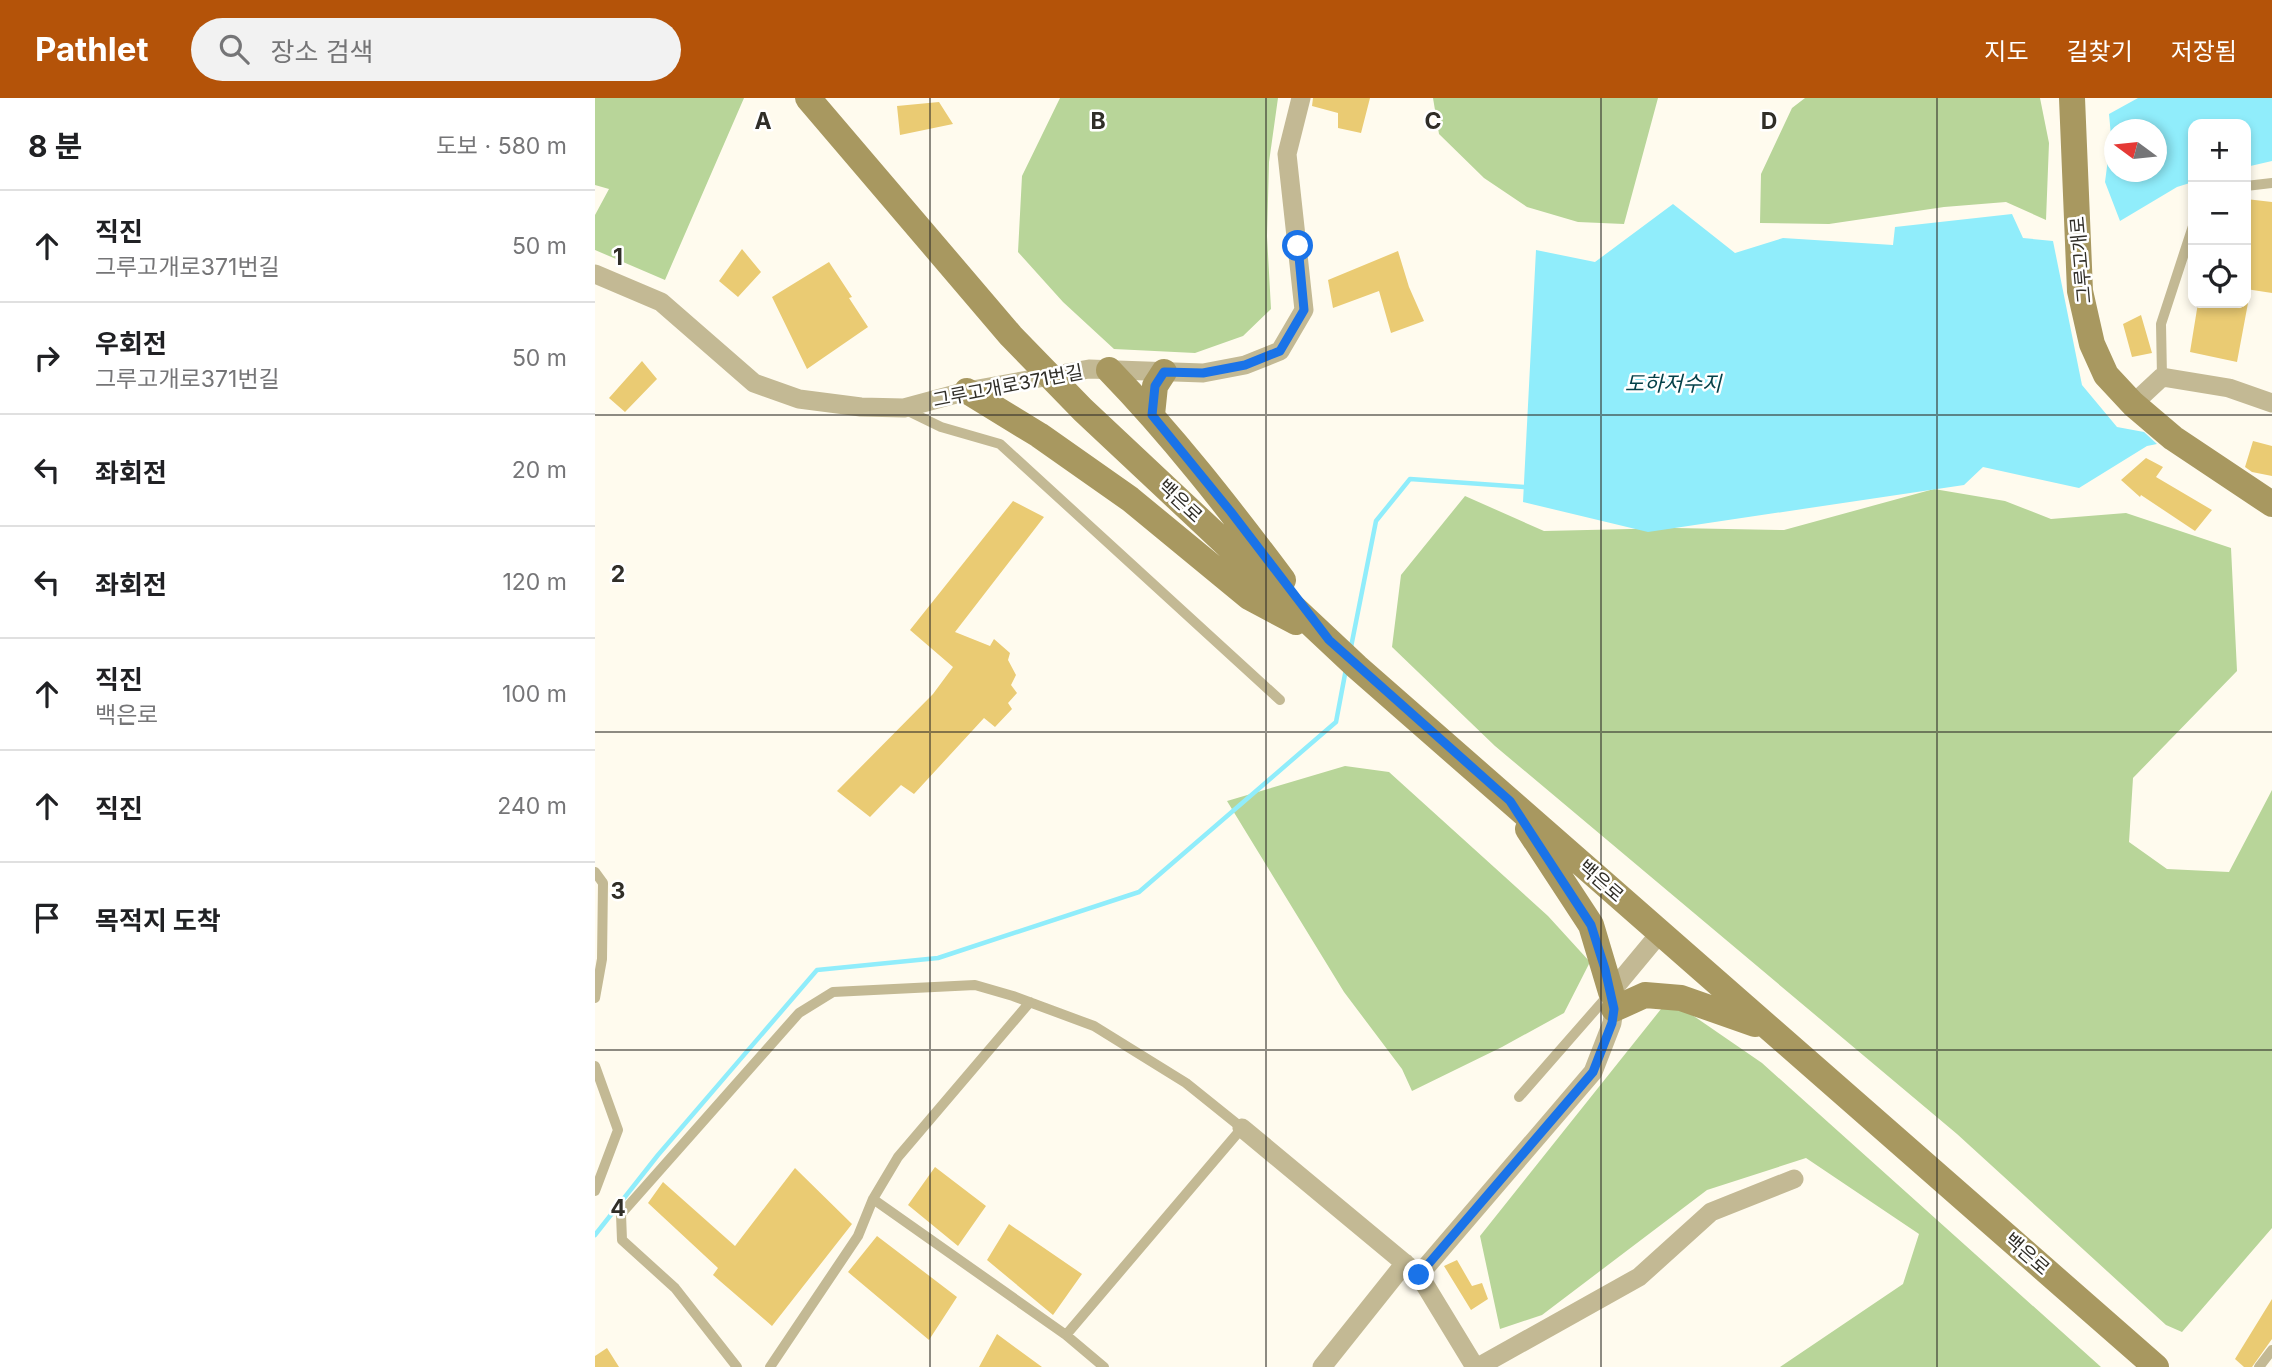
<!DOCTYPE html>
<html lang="ko">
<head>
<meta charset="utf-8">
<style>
	body { margin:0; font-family:Inter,"Noto Sans KR",sans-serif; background:#f2f2f2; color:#202124 }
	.controls { position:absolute; right:21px; top:21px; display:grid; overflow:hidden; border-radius:14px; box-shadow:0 4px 10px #0003 }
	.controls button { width:63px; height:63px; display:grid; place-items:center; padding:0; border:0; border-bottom:2px solid #e0e0e0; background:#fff; color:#202124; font:35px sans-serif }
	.compass { position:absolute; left:1509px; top:21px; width:63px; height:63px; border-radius:50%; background:#fff; box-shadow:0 4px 10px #0003; rotate:285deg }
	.stop { position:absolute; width:21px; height:21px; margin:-16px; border:5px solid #1a73e8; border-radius:50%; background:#fff }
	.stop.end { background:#1a73e8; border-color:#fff; box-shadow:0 2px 7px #0008 }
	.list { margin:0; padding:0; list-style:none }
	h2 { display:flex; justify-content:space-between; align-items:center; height:91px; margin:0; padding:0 28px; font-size:30px }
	h2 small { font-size:23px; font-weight:400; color:#757577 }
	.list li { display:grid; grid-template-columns:46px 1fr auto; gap:21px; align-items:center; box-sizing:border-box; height:112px; padding:0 28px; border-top:2px solid #e0e0e0 }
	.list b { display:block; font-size:26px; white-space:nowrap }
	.list p { margin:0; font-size:23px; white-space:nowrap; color:#757577 }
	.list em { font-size:23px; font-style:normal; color:#757577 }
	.icon { flex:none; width:38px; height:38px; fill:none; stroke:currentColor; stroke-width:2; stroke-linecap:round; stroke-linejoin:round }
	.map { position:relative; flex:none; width:1677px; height:1269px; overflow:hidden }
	header { display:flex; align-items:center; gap:42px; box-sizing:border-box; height:98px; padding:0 35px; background:#b45309; color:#fff }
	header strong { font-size:33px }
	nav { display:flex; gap:38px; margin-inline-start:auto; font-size:24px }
	.search { width:490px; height:63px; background:#f2f2f2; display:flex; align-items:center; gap:18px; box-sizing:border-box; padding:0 24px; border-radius:38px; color:#757577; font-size:26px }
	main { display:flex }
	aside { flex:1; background:#fff }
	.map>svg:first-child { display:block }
	.green { fill:#b8d599 }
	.water { fill:#90edfb; fill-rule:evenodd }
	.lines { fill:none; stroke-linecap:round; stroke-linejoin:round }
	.stream { stroke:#90edfb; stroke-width:4.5 }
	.building { fill:#eacb73 }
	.lane { stroke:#c3b994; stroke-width:10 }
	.street { stroke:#c3b994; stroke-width:19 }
	.secondary { stroke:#a89860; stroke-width:26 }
	.route { stroke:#1a73e8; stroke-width:9 }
	.grid { fill:none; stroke:#302e28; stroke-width:2; stroke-opacity:0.55 }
	.labels { text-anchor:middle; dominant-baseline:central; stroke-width:5; stroke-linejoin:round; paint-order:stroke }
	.street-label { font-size:19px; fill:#302e28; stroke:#fff }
	.water-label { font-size:21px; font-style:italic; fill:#044149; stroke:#fff }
	.grid-label { font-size:23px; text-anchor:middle; font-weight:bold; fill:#302e28; stroke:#fff; stroke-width:5; stroke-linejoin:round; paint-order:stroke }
</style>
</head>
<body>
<header>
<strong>Pathlet</strong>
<div class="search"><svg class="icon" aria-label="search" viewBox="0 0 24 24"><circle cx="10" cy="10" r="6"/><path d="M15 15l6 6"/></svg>장소 검색</div>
<nav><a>지도</a><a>길찾기</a><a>저장됨</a></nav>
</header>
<main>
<aside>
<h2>8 분<small>도보 · 580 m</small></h2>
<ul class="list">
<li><svg class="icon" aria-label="ahead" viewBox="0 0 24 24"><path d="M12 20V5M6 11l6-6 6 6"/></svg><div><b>직진</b><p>그루고개로371번길</p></div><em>50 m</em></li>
<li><svg class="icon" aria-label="right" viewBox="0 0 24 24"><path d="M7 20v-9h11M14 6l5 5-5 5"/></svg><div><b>우회전</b><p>그루고개로371번길</p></div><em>50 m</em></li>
<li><svg class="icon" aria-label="left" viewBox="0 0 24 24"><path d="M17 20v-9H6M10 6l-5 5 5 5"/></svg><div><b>좌회전</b></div><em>20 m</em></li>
<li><svg class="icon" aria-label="left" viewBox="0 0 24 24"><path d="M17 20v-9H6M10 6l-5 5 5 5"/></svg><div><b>좌회전</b></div><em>120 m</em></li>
<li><svg class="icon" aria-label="ahead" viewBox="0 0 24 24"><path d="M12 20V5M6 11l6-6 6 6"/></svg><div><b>직진</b><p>백은로</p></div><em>100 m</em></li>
<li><svg class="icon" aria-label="ahead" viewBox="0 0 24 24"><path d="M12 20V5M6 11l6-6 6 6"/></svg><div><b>직진</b></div><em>240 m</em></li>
<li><svg class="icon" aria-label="arrive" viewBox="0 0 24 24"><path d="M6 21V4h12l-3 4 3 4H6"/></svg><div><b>목적지 도착</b></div></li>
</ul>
</aside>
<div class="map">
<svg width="1677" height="1269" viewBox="0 0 1677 1269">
	<rect width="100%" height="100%" fill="#fffbee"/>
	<!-- green -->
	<path class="green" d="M0,0H149L70,182L0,152V117L14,91L0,87Z
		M465,0H683L674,64L672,138L676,211L648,238L600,255L519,251L468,204L423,154L427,78Z
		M838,0H1063L1029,126L983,124L932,109L889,80L844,36Z
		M1210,0H1445L1454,45L1451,122L1411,104L1349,109L1234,126L1165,125L1166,76L1197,10Z
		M1339,391L1410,403L1456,421L1531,415L1636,450L1642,573L1538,680L1534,744L1572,771L1634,774L1677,692V1130L1587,1234L1571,1227L1362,1036L900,648L797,549L806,477L870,398L949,433L1079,430L1189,432Z
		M750,668L794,674L953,818L995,864L969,915L907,949L817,993L807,971L749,894L632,703Z
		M1074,901L1167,965L1506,1269H1185L1308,1186L1324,1136L1211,1060L1112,1092L947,1217L905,1231L885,1138Z"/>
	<!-- water -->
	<path class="water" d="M1543,0H1677V63L1651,69V26H1598V84L1582,89L1525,123L1510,84L1516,38L1514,16ZM1520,32H1562V74H1520Z
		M1078,106L1140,155L1188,140L1298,147L1300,129L1417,116L1428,140L1458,143L1487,287L1522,329L1549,334L1562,346L1552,348L1484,390L1388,369L1369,387L1053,434L928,404L941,152L1000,164Z"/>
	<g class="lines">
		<!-- stream -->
		<path class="stream" d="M756,549L781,423L815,381L929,389
			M0,1137L63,1057L222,872L343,860L544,794L741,624L751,571"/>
	</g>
	<!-- building -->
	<path class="building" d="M718,0H775L766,35L743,30V15L717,8Z
		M344,4L358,26L305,37L302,8Z
		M1651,101L1677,104V195L1651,191Z
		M147,151L166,174L143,199L124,183Z
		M803,153L814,189L829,223L796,235L784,193L738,210L733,182Z
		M234,164L257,199L254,200L273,229L212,271L177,199Z
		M1603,205H1653L1642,264L1595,254Z
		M1546,217L1557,255L1537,259L1528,226Z
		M47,263L62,281L30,314L14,300Z
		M1658,343L1677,348V378L1657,374L1650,369Z
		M1551,360L1568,369L1561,379L1617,412L1600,433L1546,397L1545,399L1526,382Z
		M418,403L449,419L360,534L395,548L399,541L415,555L413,562L421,577L416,587L422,595L413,605L417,611L400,629L389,620L319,696L306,687L275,719L242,693L338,596L358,569L315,532Z
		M340,1069L391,1108L363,1148L313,1107Z
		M200,1070L257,1126L177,1228L118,1177L123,1170L53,1105L68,1084L140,1148Z
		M414,1126L487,1176L458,1217L392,1162Z
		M282,1138L362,1199L334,1242L253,1174Z
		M862,1162L877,1188L887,1185L893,1201L876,1212L849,1168Z
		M1677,1201V1241L1657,1269H1649L1640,1261Z
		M402,1236L447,1269H384Z
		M12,1250L24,1269H0V1258Z"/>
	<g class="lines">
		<!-- lane -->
		<path class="lane" d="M1651,88L1677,85
			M1567,279L1566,226L1598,128
			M309,311L346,329L405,346L685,602
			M0,774L8,785L7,861L0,900
			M0,968L23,1032L0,1093
			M924,999L1016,894
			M278,1101L471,1237L509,1269
			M142,1269L80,1190L27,1142L26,1116L204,915L238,894L380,887L418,898L499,928L591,985L647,1030L471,1237
			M175,1269L263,1138L278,1101L303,1059L435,904
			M1664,1269L1677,1252"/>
		<!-- street -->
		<path class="street" d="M0,176L66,204L159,285L204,301L266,309L309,310L372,293L494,271L608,275L650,267L685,253L709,212L692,56L706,0
			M1538,306L1567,279L1634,290L1677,305
			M647,1030L824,1177L880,1269
			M824,1177L998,974L1017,925L1019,911L1016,894L1065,835
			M727,1269L810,1165
			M883,1269L1044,1179L1116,1114L1199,1081"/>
		<!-- secondary -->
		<path class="secondary" d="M213,0L416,238L488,312L762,569L1561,1269
			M1477,0L1485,193L1497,246L1511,277L1538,306L1578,340L1677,406
			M514,272C577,337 633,409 688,482
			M372,293L444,337L535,401L654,499L701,524
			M557,317L560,288L569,274
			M933,731L996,827L1016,894
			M1019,911L1050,897L1086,900L1160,926"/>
	</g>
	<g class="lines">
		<!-- route -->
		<path class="route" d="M703,148L709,212L685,253L650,267L608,275L569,274L560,288L557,317L636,414L734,542L915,703L996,827L1010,871L1019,911L1017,925L998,974L824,1177"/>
	</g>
	<!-- grid -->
	<path class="grid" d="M335,0V1269M671,0V1269M1006,0V1269M1342,0V1269M0,317H1677M0,634H1677M0,952H1677"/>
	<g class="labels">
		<!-- street labels -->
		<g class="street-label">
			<text transform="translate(1486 162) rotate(-95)">그루고개로</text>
			<text transform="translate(413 288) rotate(-11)">그루고개로371번길</text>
			<text transform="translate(585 403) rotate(43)">백은로</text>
			<text transform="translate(1006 783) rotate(41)">백은로</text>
			<text transform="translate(1432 1156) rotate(41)">백은로</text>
		</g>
		<!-- water labels -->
		<g class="water-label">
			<text x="1078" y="285">도하저수지</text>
		</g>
	</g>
	<g class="grid-label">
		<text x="168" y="31">A</text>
		<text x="503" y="31">B</text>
		<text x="838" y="31">C</text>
		<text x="1174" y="31">D</text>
		<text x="23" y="167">1</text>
		<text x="23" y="484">2</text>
		<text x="23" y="801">3</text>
		<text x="23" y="1118">4</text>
	</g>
</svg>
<div class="controls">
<button>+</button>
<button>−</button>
<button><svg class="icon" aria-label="locate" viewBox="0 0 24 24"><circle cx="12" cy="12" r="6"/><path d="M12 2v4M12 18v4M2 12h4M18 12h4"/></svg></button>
</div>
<svg class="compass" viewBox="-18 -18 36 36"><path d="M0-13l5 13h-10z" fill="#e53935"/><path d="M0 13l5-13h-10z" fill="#757577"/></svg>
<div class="stop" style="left:703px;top:148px"></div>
<div class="stop end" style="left:824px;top:1177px"></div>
</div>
</main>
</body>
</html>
